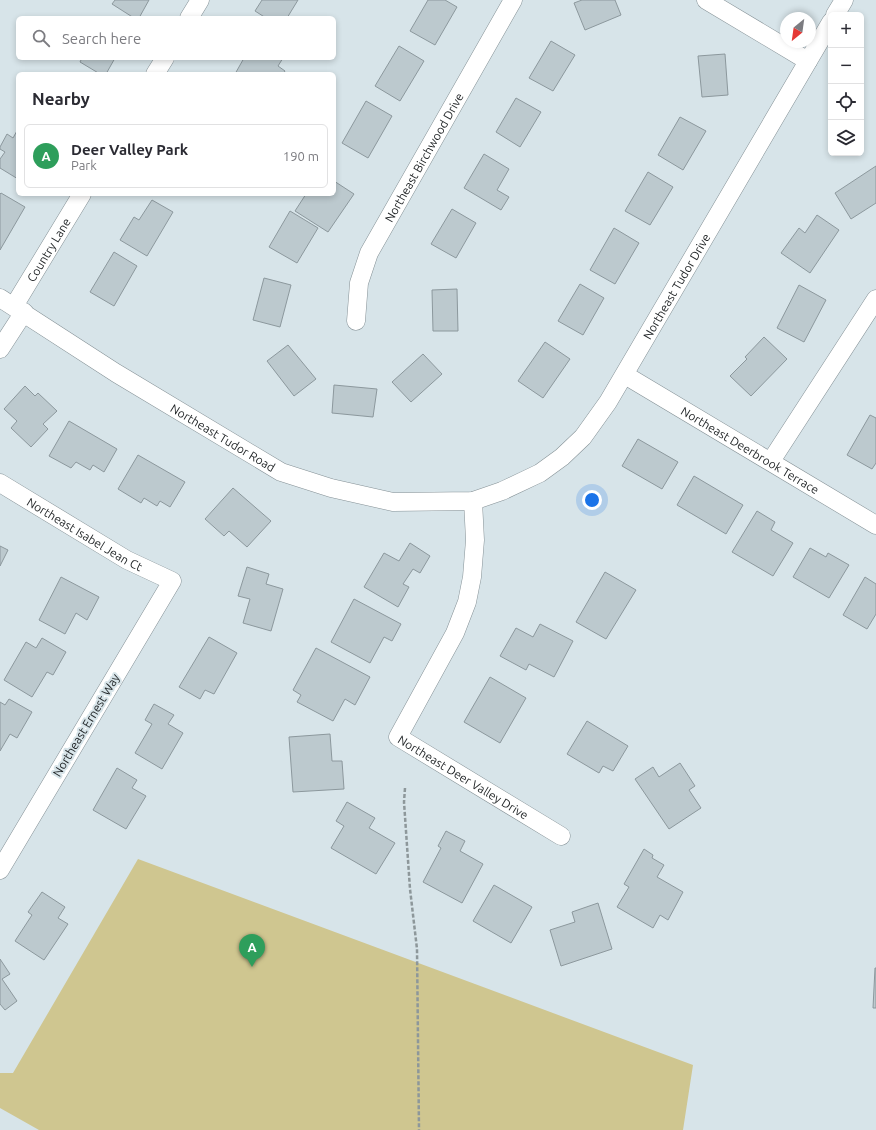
<!DOCTYPE html>
<html lang="en">
<head>
<meta charset="utf-8">
<style>
	body { margin:0; font-family:Ubuntu,sans-serif; background:#f7f7f7; color:#2b2b33 }
	.controls { position:absolute; right:12px; top:12px; display:grid; overflow:hidden; border-radius:6px; box-shadow:0 2px 6px #0003 }
	.controls button { width:36px; height:36px; display:grid; place-items:center; padding:0; border:0; border-bottom:1px solid #e1e1e2; background:#fff; color:#2b2b33; font:20px sans-serif }
	.compass { position:absolute; left:780px; top:12px; width:36px; height:36px; border-radius:50%; background:#fff; box-shadow:0 2px 6px #0003; rotate:209deg }
	.you { position:absolute; left:592px; top:500px; width:14px; height:14px; margin:-10px; border:3px solid #fff; border-radius:50%; background:#1a73e8; box-shadow:0 0 0 6px #1a73e833 }
	.badge { display:grid; place-items:center; width:26px; height:26px; border-radius:50%; background:#2563eb; color:#fff; font-size:13px; font-weight:700 }
	.pin { position:absolute; translate:-50% -33px; filter:drop-shadow(0 1px 2px #0008) }
	.pin::after { content:''; position:absolute; top:21px; width:14px; height:12px; background:inherit; clip-path:polygon(0 0,100% 0,50% 100%) }
	.list { margin:0; padding:0; list-style:none }
	h2 { display:flex; justify-content:space-between; align-items:center; height:52px; margin:0; padding:0 16px; font-size:17px }
	h2 small { font-size:13px; font-weight:400; color:#7c7c81 }
	.list li { display:grid; grid-template-columns:26px 1fr auto; gap:12px; align-items:center; box-sizing:border-box; height:64px; margin:0 8px 8px; padding:0 8px; border:1px solid #e1e1e2; border-radius:6px }
	.list b { display:block; font-size:15px; white-space:nowrap }
	.list p { margin:0; font-size:13px; white-space:nowrap; color:#7c7c81 }
	.list em { font-size:13px; font-style:normal; color:#7c7c81 }
	.icon { flex:none; width:22px; height:22px; fill:none; stroke:currentColor; stroke-width:2; stroke-linecap:round; stroke-linejoin:round }
	.map { position:relative; flex:none; width:876px; height:1130px; overflow:hidden }
	.search { position:absolute; background:#fff; box-shadow:0 2px 6px #0003; left:16px; top:16px; width:320px; height:44px; display:flex; align-items:center; gap:10px; box-sizing:border-box; padding:0 14px; border-radius:6px; color:#7c7c81; font-size:15px }
	.panel { position:absolute; background:#fff; box-shadow:0 2px 6px #0003; left:16px; top:72px; width:320px; height:124px; border-radius:6px }
	.map>svg:first-child { display:block }
	.green { fill:#cfc690 }
	.building { fill:#bcc9ce; stroke:#8c989d }
	.lines { fill:none; stroke-linecap:round; stroke-linejoin:round }
	.street-casing { stroke:#859196; stroke-width:19 }
	.path { stroke:#8d979a; stroke-width:2.5; stroke-dasharray:4 2; stroke-linecap:butt }
	.street { stroke:#fff; stroke-width:18 }
	.labels { text-anchor:middle; dominant-baseline:central; stroke-width:4; stroke-linejoin:round; paint-order:stroke }
	.street-label { font-size:12px; fill:#1e2224; stroke:#d7e4e9 }
</style>
</head>
<body>
<div class="map">
<svg width="876" height="1130" viewBox="0 0 876 1130">
	<rect width="100%" height="100%" fill="#d7e4e9"/>
	<!-- green -->
	<path class="green" d="M138,859L693,1065L683,1130H39L0,1108V1073H13Z"/>
	<!-- building -->
	<path class="building" d="M115,0H149L139,18H134L112,4Z
		M262,0H298L287,18H266L255,11Z
		M428,0H445L457,7L435,45L410,31Z
		M582,0H615L621,15L585,30L574,3Z
		M551,41L575,55L553,91L529,78Z
		M399,46L424,61L400,101L375,86Z
		M725,54L728,95L702,97L698,56Z
		M82,58H115L106,74H100L80,62Z
		M244,58H283L278,66L285,71L283,74H235Z
		M516,98L541,112L520,147L496,132Z
		M366,101L392,116L368,158L342,143Z
		M680,117L706,131L683,170L658,155Z
		M18,129V179L0,168V159L5,152L0,149V147L7,134L13,138Z
		M484,154L509,169L497,190L509,197L501,210L464,188Z
		M876,166V203L851,219L835,193Z
		M648,172L673,187L650,225L625,211Z
		M334,181L354,194L328,232L295,211L306,194H334Z
		M1,193L25,207L0,250V194Z
		M152,200L173,212L147,256L120,240L134,217L139,220Z
		M452,209L476,223L456,258L431,244Z
		M290,211L318,228L297,263L269,247Z
		M817,215L839,230L810,273L781,253L799,228L805,233Z
		M614,228L639,243L615,284L590,270Z
		M114,252L137,266L114,306L90,292Z
		M264,278L291,285L280,327L253,320Z
		M580,284L604,298L583,335L558,321Z
		M799,285L826,300L804,342L777,328Z
		M457,289L458,331H433L432,290Z
		M764,337L787,359L751,396L730,376L747,359L745,357Z
		M545,342L570,359L543,398L518,381Z
		M288,345L316,379L294,396L267,361Z
		M423,354L442,374L411,402L392,382Z
		M334,385L377,389L373,417L332,413Z
		M25,386L35,396L38,393L57,411L43,424L48,429L31,447L11,428L17,421L4,409Z
		M870,415L876,418V463L872,469L847,455Z
		M69,421L117,449L104,472L93,465L90,470L76,462L71,468L49,456Z
		M638,439L678,462L662,489L622,466Z
		M138,455L185,482L170,507L160,501L157,506L144,498L141,503L118,489Z
		M694,476L743,505L726,534L677,505Z
		M233,488L271,521L247,547L229,531L224,536L205,519Z
		M757,511L775,522L771,530L793,543L773,576L732,552Z
		M410,543L430,556L420,573L413,569L403,584L409,587L398,607L364,587L384,553L399,561Z
		M0,546L8,550L0,566Z
		M810,548L826,557L828,553L849,565L829,598L793,577Z
		M247,567L269,574L266,584L283,589L271,631L243,623L250,599L238,596Z
		M605,572L636,590L606,639L576,622Z
		M61,577L99,597L87,620L76,613L65,634L39,620Z
		M865,577L876,584V614L867,629L843,615Z
		M354,599L401,624L392,641L384,637L370,663L331,642Z
		M540,624L573,641L554,677L529,664L526,670L500,656L516,628L533,637Z
		M209,637L237,653L214,694L205,690L200,699L179,687Z
		M42,638L66,652L53,675L47,672L32,697L4,680L26,642L36,648Z
		M316,648L370,677L355,705L345,699L333,721L297,702L301,695L293,690Z
		M490,677L526,698L500,743L464,722Z
		M9,699L32,712L17,738L10,734L0,751V702L5,705Z
		M154,704L174,715L168,724L183,733L162,769L135,753L152,724L145,720Z
		M587,721L628,746L613,771L603,766L599,773L567,754Z
		M330,734L332,761H342L344,789L293,792L289,737Z
		M680,763L695,786L689,790L701,808L669,829L635,779L653,767L659,777Z
		M117,768L137,780L132,788L146,796L126,829L93,810Z
		M347,802L375,818L369,828L395,843L376,874L331,848L344,826L336,821Z
		M446,831L465,841L460,851L483,864L462,903L423,882L441,848L438,846Z
		M644,849L653,855L652,858L664,865L657,877L683,892L668,920L660,915L653,928L617,907L629,887L624,884Z
		M494,885L532,907L511,943L473,921Z
		M42,892L65,907L58,918L68,924L44,960L15,941L32,915L28,912Z
		M598,903L612,949L561,966L550,930L575,922L572,912Z
		M0,959L10,974L2,979L17,1001L5,1010L0,1004Z
		M875,968H876V1008H873Z"/>
	<g class="lines">
		<defs>
			<g id="street">
				<path d="M706,0L808,61"/>
				<path d="M835,15L844,0"/>
				<path d="M189,18L200,0"/>
				<path d="M155,74L165,58"/>
				<path id="s1" d="M0,298L116,373L281,472L331,488L393,502L473,501L502,491L540,473L562,457L583,437L608,402L831,22"/>
				<path id="s2" d="M14,306L82,194"/>
				<path id="s3" d="M356,321L359,283L369,253L513,0"/>
				<path d="M0,349L24,312"/>
				<path id="s4" d="M625,375L876,525"/>
				<path d="M771,461L876,299"/>
				<path id="s5" d="M0,483L127,560L172,581L0,870"/>
				<path id="s6" d="M473,501L475,540L472,577L467,602L455,633L398,737L561,836"/>
			</g>
		</defs>
		<!-- street casing -->
		<use href="#street" class="street-casing"/>
		<!-- path -->
		<path class="path" d="M405,788L404,802L410,889L417,949L419,1130"/>
		<!-- street -->
		<use href="#street" class="street"/>
	</g>
	<g class="labels">
		<!-- street labels -->
		<g class="street-label">
			<text stroke="none"><textPath href="#s3" startOffset="180">Northeast Birchwood Drive</textPath></text>
			<text stroke="none"><textPath href="#s2" startOffset="66">Country Lane</textPath></text>
			<text stroke="none"><textPath href="#s1" startOffset="833">Northeast Tudor Drive</textPath></text>
			<text stroke="none"><textPath href="#s1" startOffset="263">Northeast Tudor Road</textPath></text>
			<text stroke="none"><textPath href="#s4" startOffset="146">Northeast Deerbrook Terrace</textPath></text>
			<text stroke="none"><textPath href="#s5" startOffset="99">Northeast Isabel Jean Ct</textPath></text>
			<text transform="translate(86 725) rotate(-59)">Northeast Ernest Way</text>
			<text stroke="none"><textPath href="#s6" startOffset="330">Northeast Deer Valley Drive</textPath></text>
		</g>
	</g>
</svg>
<div class="controls">
<button>+</button>
<button>−</button>
<button><svg class="icon" aria-label="locate" viewBox="0 0 24 24"><circle cx="12" cy="12" r="6"/><path d="M12 2v4M12 18v4M2 12h4M18 12h4"/></svg></button>
<button><svg class="icon" aria-label="layers" viewBox="0 0 24 24"><path d="M12 4l9 5-9 5-9-5zM3 14l9 5 9-5"/></svg></button>
</div>
<svg class="compass" viewBox="-18 -18 36 36"><path d="M0-13l5 13h-10z" fill="#e53935"/><path d="M0 13l5-13h-10z" fill="#7c7c81"/></svg>
<div class="you"></div>
<div class="pin badge" style="left:252px;top:967px;background:#2e9e5b">A</div>
<div class="search"><svg class="icon" aria-label="search" viewBox="0 0 24 24"><circle cx="10" cy="10" r="6"/><path d="M15 15l6 6"/></svg>Search here</div>
<section class="panel">
<h2>Nearby<small></small></h2>
<ul class="list">
<li><span class="badge" style="background:#2e9e5b">A</span><div><b>Deer Valley Park</b><p>Park</p></div><em>190 m</em></li>
</ul>
</section>
</div>
</body>
</html>
